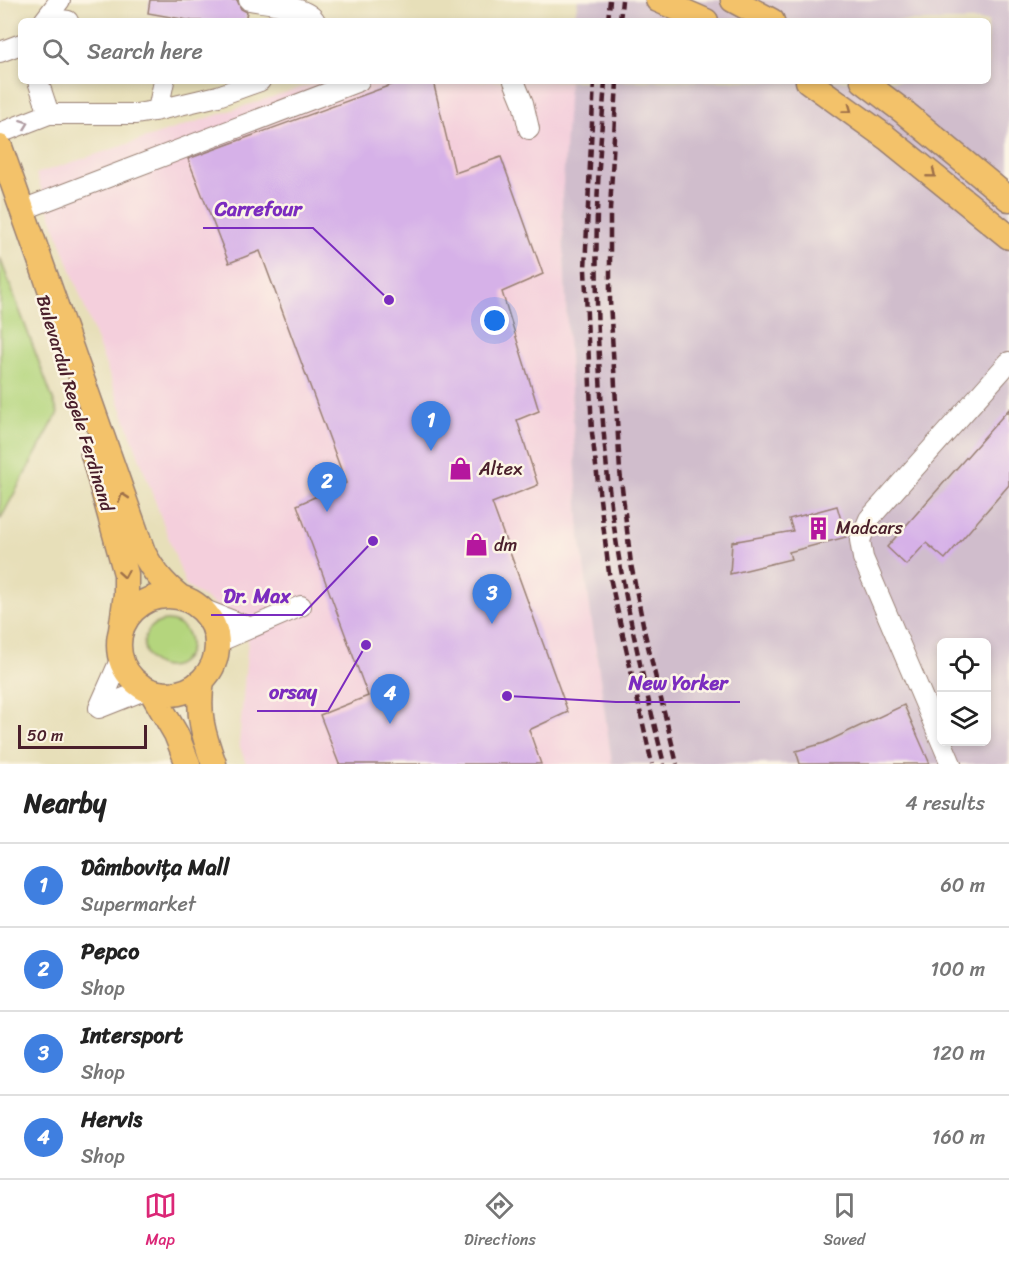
<!DOCTYPE html>
<html lang="en">
<head>
<meta charset="utf-8">
<style>
	body { margin:0; font-family:Sriracha,sans-serif; background:#f2f2f2; color:#222 }
	.controls { position:absolute; right:18px; bottom:18px; display:grid; overflow:hidden; border-radius:9px; box-shadow:0 3px 9px #0003 }
	.controls button { width:54px; height:54px; display:grid; place-items:center; padding:0; border:0; border-bottom:2px solid #e0e0e0; background:#fff; color:#222; font:30px sans-serif }
	.scale { position:absolute; left:18px; bottom:15px; width:129px; box-sizing:border-box; padding-left:6px; border:3px solid #4a1f2b; border-top:0; font-size:16px; line-height:21px; white-space:nowrap; color:#4a1f2b; -webkit-text-stroke:4px #fcf5e5; paint-order:stroke }
	.you { position:absolute; left:495px; top:321px; width:21px; height:21px; margin:-15px; border:4px solid #fff; border-radius:50%; background:#1a73e8; box-shadow:0 0 0 9px #1a73e833 }
	.badge { display:grid; place-items:center; width:39px; height:39px; border-radius:50%; background:#db2777; color:#fff; font-size:20px; font-weight:700 }
	.pin { position:absolute; translate:-50% -50px; filter:drop-shadow(0 2px 3px #0008) }
	.pin::after { content:''; position:absolute; top:32px; width:21px; height:18px; background:inherit; clip-path:polygon(0 0,100% 0,50% 100%) }
	.list { margin:0; padding:0; list-style:none }
	h2 { display:flex; justify-content:space-between; align-items:center; height:78px; margin:0; padding:0 24px; font-size:26px }
	h2 small { font-size:20px; font-weight:400; color:#767676 }
	.list li { display:grid; grid-template-columns:39px 1fr auto; gap:18px; align-items:center; box-sizing:border-box; height:84px; padding:0 24px; border-top:2px solid #e0e0e0 }
	.list b { display:block; font-size:22px; white-space:nowrap }
	.list p { margin:0; font-size:20px; white-space:nowrap; color:#767676 }
	.list em { font-size:20px; font-style:normal; color:#767676 }
	.icon { flex:none; width:33px; height:33px; fill:none; stroke:currentColor; stroke-width:2; stroke-linecap:round; stroke-linejoin:round }
	.map { position:relative; flex:none; width:1009px; height:764px; overflow:hidden }
	.search { position:absolute; background:#fff; box-shadow:0 3px 9px #0003; left:18px; right:18px; top:18px; height:66px; display:flex; align-items:center; gap:15px; box-sizing:border-box; padding:0 21px; border-radius:9px; color:#767676; font-size:22px }
	.sheet { height:414px; background:#fff }
	nav { display:flex; justify-content:space-around; align-items:center; box-sizing:border-box; height:84px; border-top:2px solid #e0e0e0; background:#fff; font-size:16px; color:#767676 }
	nav a { display:grid; justify-items:center; gap:3px }
	nav .on { color:#db2777 }
	.map>svg:first-child { display:block }
	.built { fill:#f4cfdc }
	.industrial { fill:#d0bdcc; fill-rule:evenodd }
	.green { fill:#b4d57d; stroke:#7f7a54; stroke-width:1.5 }
	.building { fill:#d6b1e8 }
	.lines { fill:none; stroke-linecap:round; stroke-linejoin:round }
	.minor-casing { stroke:#987f72; stroke-width:22 }
	.major-casing { stroke:#987f72; stroke-width:27 }
	.minor { stroke:#fff; stroke-width:20 }
	.major { stroke:#f3c26a; stroke-width:24 }
	.rail { stroke:#4a1f2b; stroke-width:4.5; stroke-dasharray:9 4.5; stroke-linecap:butt }
	.oneway { stroke:#9e704a }
	.oneway2 { stroke:#ae9aa0 }
	.labels { text-anchor:middle; dominant-baseline:central; stroke-width:5; stroke-linejoin:round; paint-order:stroke }
	.street-label { font-size:18px; fill:#4a1f2b; stroke:#fcf5e5 }
	.poi-label { font-size:18px; fill:#4a1f2b; stroke:#fcf5e5; text-anchor:start }
	.leader { fill:none; stroke:#7b2cbf; stroke-width:2 }
	.callout-dot { fill:#7b2cbf; stroke:#fcf5e5; stroke-width:2 }
	.callout-label { font-size:20px; text-anchor:middle; font-weight:bold; fill:#7b2cbf; stroke:#fcf5e5; stroke-width:5; stroke-linejoin:round; paint-order:stroke }
</style>
</head>
<body>
<div class="map">
<svg width="1009" height="764" viewBox="0 0 1009 764">
	<rect width="100%" height="100%" fill="#fcf5e5"/>
	<filter id="ink" filterUnits="userSpaceOnUse"><feTurbulence type="fractalNoise" baseFrequency=".0167" numOctaves="2"/><feDisplacementMap in="SourceGraphic" scale="12" xChannelSelector="R" yChannelSelector="G"/><feConvolveMatrix kernelMatrix="1 2 1 2 8 2 1 2 1" color-interpolation-filters="sRGB"/></filter>
	<filter id="wash" filterUnits="userSpaceOnUse"><feTurbulence type="fractalNoise" baseFrequency=".008" numOctaves="4" result="noise"/><feDisplacementMap in="SourceGraphic" scale="24" xChannelSelector="R" yChannelSelector="G"/><feGaussianBlur stdDeviation="1.35" result="paint"/><feColorMatrix in="noise" values="0 0 0 0 0 0 0 0 0 0 0 0 0 0 0 0 0 1.4 0 .05"/><feComposite in="paint" operator="in"/></filter>
	<g filter="url(#wash)">
		<rect width="100%" height="100%" fill="#e7dfb9"/>
		<!-- built -->
		<path class="built" d="M321,81H570L562,203L567,324L580,536L612,764H246L239,744L249,627L186,586L36,174Z"/>
		<!-- industrial -->
		<path class="industrial" d="M578,0H1009V764H612L580,536L567,324L562,203L569,81H988V21H574ZM942,642H986V742H942Z"/>
		<!-- green -->
		<path class="green" d="M0,258L58,413L0,520Z
			M144 644a23 23 0 1 1 46 0a23 23 0 1 1-46 0Z"/>
		<g id="blocks">
			<!-- building -->
			<path class="building" d="M150,0H237L241,9L247,12L245,21H193L148,13Z
				M402,81H433L455,173L501,157L543,274L502,292L539,411L517,420L538,485L492,503L568,712L529,730L541,764H339L320,715L368,696L297,505L346,483L260,251L229,263L188,159Z
				M1009,409V485L945,559L926,543L906,565L887,547Z
				M837,506L846,537L789,552L791,559L730,574L732,542L793,531L789,519Z
				M904,705L930,764H800L796,751L824,743Z"/>
		</g>
	</g>
	<g filter="url(#ink)">
		<use href="#blocks" fill-opacity="0" stroke="#987f72" stroke-width="1.5"/>
		<g class="lines">
			<defs>
				<path id="minor" d="M249,0C265,3 308,6 315,21
					M47,18L68,21
					M44,21L60,0
					M0,52L21,44
					M38,81L49,114
					M514,81L523,103L529,129
					M158,110L164,81
					M0,133L49,114H136L154,111L218,96L260,81
					M22,210L359,81
					M202,609L249,627
					M218,642L301,606
					M99,708L121,658
					M99,708L147,689
					M951,764L863,558L860,540L869,519L1009,362"/>
				<path id="major" d="M658,0L706,21
					M733,0L772,21
					M808,81L887,138L1009,237
					M863,81L904,112L1009,199
					M0,147L143,552C153,571 163,583 179,596
					M93,454L126,574V594L121,630
					M119 645a49 49 0 1 1 98 0a49 49 0 1 1-98 0Z
					M202,681C197,714 203,734 214,764
					M151,691L176,734L188,764"/>
			</defs>
			<!-- minor casing -->
			<use href="#minor" class="minor-casing"/>
			<!-- major casing -->
			<use href="#major" class="major-casing"/>
			<!-- minor -->
			<use href="#minor" class="minor"/>
			<!-- major -->
			<use href="#major" class="major"/>
			<!-- rail -->
			<path class="rail" d="M608,21L610,0
				M620,21L622,0
				M594,81L585,269L592,433L609,573L652,764
				M605,81C602,125 598,169 597,212C595,298 599,385 607,470C617,570 640,667 664,764
				M617,81L610,210V301L620,471L631,564L645,634L677,764"/>
		</g>
		<!-- one-way arrows -->
		<defs><path id="oneway-chevron" d="M-2-3.5L2.5 0L-2 3.5" fill="none" stroke-width="1.6" stroke-linecap="round" stroke-linejoin="round" transform="scale(1.5)"/></defs>
		<g class="oneway">
			<use href="#oneway-chevron" transform="translate(848 109) rotate(36)"/>
			<use href="#oneway-chevron" transform="translate(932 174) rotate(39)"/>
			<use href="#oneway-chevron" transform="translate(123 497) rotate(-109)"/>
			<use href="#oneway-chevron" transform="translate(124 574) rotate(80)"/>
		</g>
		<use class="oneway2" href="#oneway-chevron" transform="translate(25 124) rotate(-21)"/>
	</g>
	<!-- icons -->
	<defs>
		<symbol id="shop-bare" viewBox="-9 -9 18 18"><path d="M-5-2.5h2.3a2.7 3.5 0 0 1 5.4 0H5L5.5 6h-11ZM-1.5-2.5h3a1.5 2.3 0 0 0-3 0Z" fill="#b5179e" stroke="#fcf5e5" stroke-width="2.5" paint-order="stroke"/></symbol>
		<symbol id="building-bare" viewBox="-9 -9 18 18"><path d="M-4-6H4V6H1V3H-1V6H-4ZM-2.5-4.3h1.7v1.8h-1.7ZM.8-4.3h1.7v1.8H.8ZM-2.5-1h1.7V.8h-1.7ZM.8-1h1.7V.8H.8Z" fill="#b5179e" stroke="#fcf5e5" stroke-width="2.5" paint-order="stroke"/></symbol>
	</defs>
	<g fill-rule="evenodd">
		<use href="#shop-bare" x="444" y="452" width="33" height="33"/>
		<use href="#building-bare" x="802" y="512" width="33" height="33"/>
		<use href="#shop-bare" x="460" y="528" width="33" height="33"/>
	</g>
	<g class="labels">
		<!-- street labels -->
		<g class="street-label">
			<text transform="translate(75 403) rotate(73)">Bulevardul Regele Ferdinand</text>
		</g>
		<!-- poi labels -->
		<g class="poi-label">
			<text x="479" y="469">Altex</text>
			<text x="836" y="528">Madcars</text>
			<text x="494" y="545">dm</text>
		</g>
	</g>
	<!-- callouts -->
	<path class="leader" d="M389 300L313 228H203M373 541L302 615H211M507 696L616 702H740M366 645L328 711H257"/>
	<g class="callout-dot">
		<circle cx="389" cy="300" r="6"/>
		<circle cx="373" cy="541" r="6"/>
		<circle cx="507" cy="696" r="6"/>
		<circle cx="366" cy="645" r="6"/>
	</g>
	<g class="callout-label">
		<text x="258" y="216">Carrefour</text>
		<text x="257" y="603">Dr. Max</text>
		<text x="678" y="690">New Yorker</text>
		<text x="293" y="699">orsay</text>
	</g>
</svg>
<div class="controls">
<button><svg class="icon" aria-label="locate" viewBox="0 0 24 24"><circle cx="12" cy="12" r="6"/><path d="M12 2v4M12 18v4M2 12h4M18 12h4"/></svg></button>
<button><svg class="icon" aria-label="layers" viewBox="0 0 24 24"><path d="M12 4l9 5-9 5-9-5zM3 14l9 5 9-5"/></svg></button>
</div>
<div class="scale">50 m</div>
<div class="you"></div>
<div class="pin badge" style="left:431px;top:451px;background:#3f7fe0">1</div>
<div class="pin badge" style="left:327px;top:512px;background:#3f7fe0">2</div>
<div class="pin badge" style="left:492px;top:624px;background:#3f7fe0">3</div>
<div class="pin badge" style="left:390px;top:724px;background:#3f7fe0">4</div>
<div class="search"><svg class="icon" aria-label="search" viewBox="0 0 24 24"><circle cx="10" cy="10" r="6"/><path d="M15 15l6 6"/></svg>Search here</div>
</div>
<section class="sheet">
<h2>Nearby<small>4 results</small></h2>
<ul class="list">
<li><span class="badge" style="background:#3f7fe0">1</span><div><b>Dâmbovița Mall</b><p>Supermarket</p></div><em>60 m</em></li>
<li><span class="badge" style="background:#3f7fe0">2</span><div><b>Pepco</b><p>Shop</p></div><em>100 m</em></li>
<li><span class="badge" style="background:#3f7fe0">3</span><div><b>Intersport</b><p>Shop</p></div><em>120 m</em></li>
<li><span class="badge" style="background:#3f7fe0">4</span><div><b>Hervis</b><p>Shop</p></div><em>160 m</em></li>
</ul>
</section>
<nav>
<a class="on"><svg class="icon" aria-label="map" viewBox="0 0 24 24"><path d="M3 6l6-2 6 2 6-2v14l-6 2-6-2-6 2zM9 4v14M15 6v14"/></svg>Map</a>
<a><svg class="icon" aria-label="directions" viewBox="0 0 24 24"><path d="M12 3l9 9-9 9-9-9zM9 14v-3h6M13 9l2 2-2 2"/></svg>Directions</a>
<a><svg class="icon" aria-label="saved" viewBox="0 0 24 24"><path d="M7 4h10v16l-5-4-5 4z"/></svg>Saved</a>
</nav>
</body>
</html>
